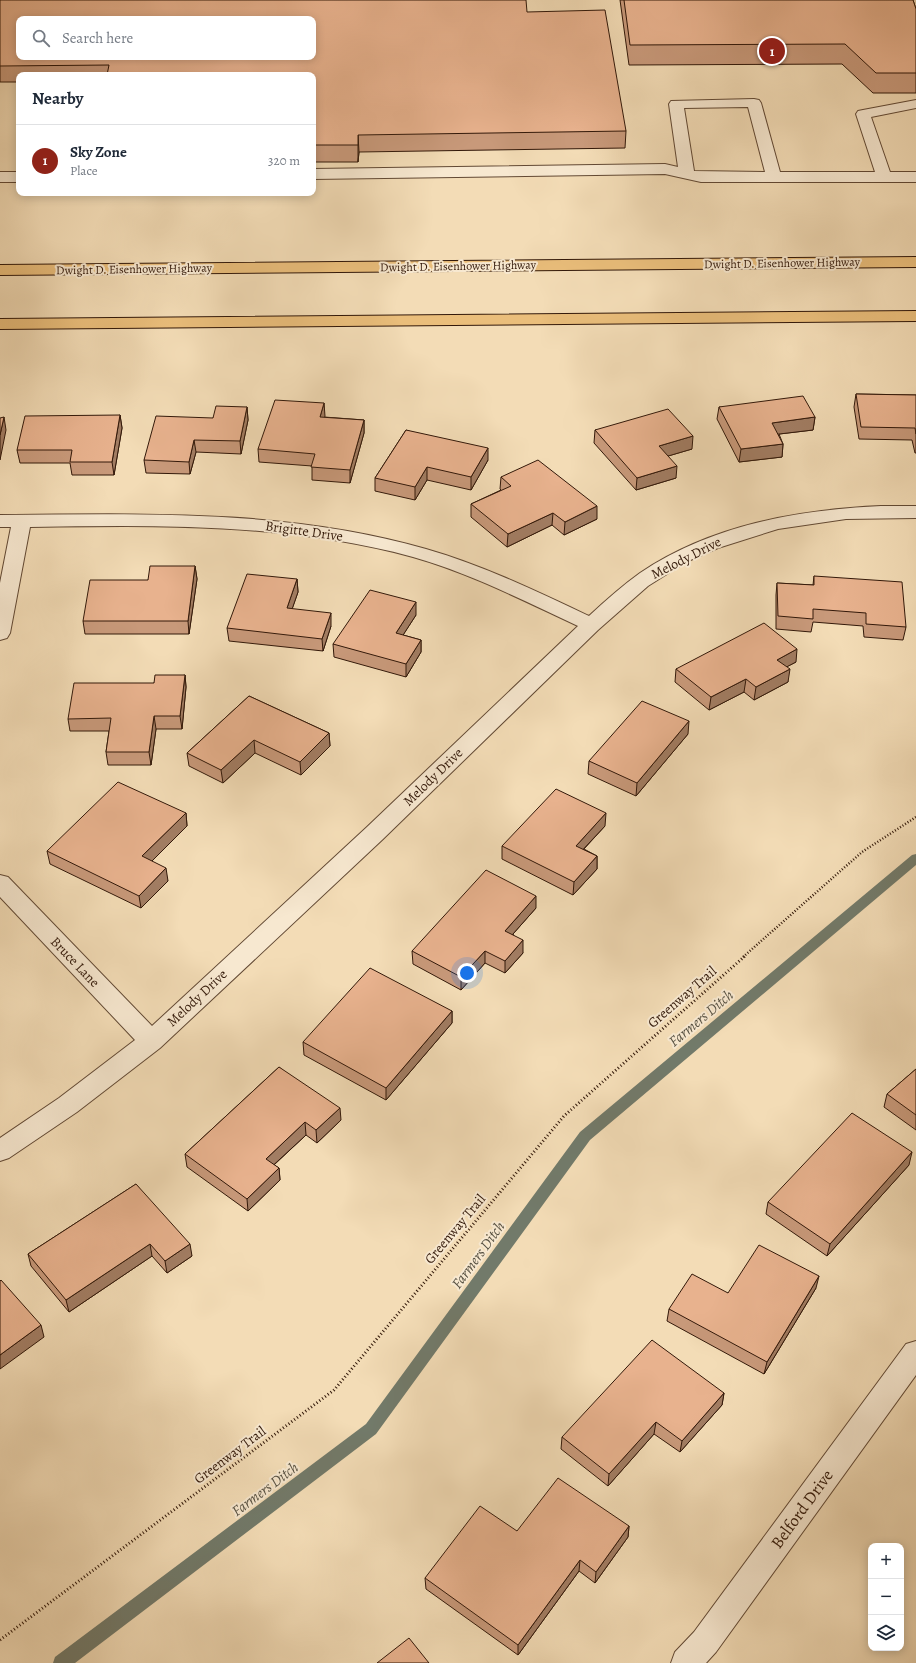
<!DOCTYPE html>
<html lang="en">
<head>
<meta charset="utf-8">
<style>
	body { margin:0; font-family:Alegreya,serif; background:#f6f6f7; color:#1f2937 }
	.controls { position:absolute; right:12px; bottom:12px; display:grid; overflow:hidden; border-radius:8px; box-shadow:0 2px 10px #0003 }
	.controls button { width:36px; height:36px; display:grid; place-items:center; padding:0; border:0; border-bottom:1px solid #e0e1e3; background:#fff; color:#1f2937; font:20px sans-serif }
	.you { position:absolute; left:467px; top:973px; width:14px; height:14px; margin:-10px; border:3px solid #fff; border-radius:50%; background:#1a73e8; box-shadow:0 0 0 6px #1a73e833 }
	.badge { display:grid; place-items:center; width:26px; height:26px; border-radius:50%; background:#8f2418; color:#fff; font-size:13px; font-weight:700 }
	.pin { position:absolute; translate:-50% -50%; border:2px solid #fff; box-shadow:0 1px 4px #0006 }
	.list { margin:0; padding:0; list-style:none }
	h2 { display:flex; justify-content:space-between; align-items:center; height:52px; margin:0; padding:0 16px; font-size:17px }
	h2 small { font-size:13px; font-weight:400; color:#747a83 }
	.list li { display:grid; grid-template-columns:26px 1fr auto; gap:12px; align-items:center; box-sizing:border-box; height:72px; padding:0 16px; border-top:1px solid #e0e1e3 }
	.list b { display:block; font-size:15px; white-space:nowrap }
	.list p { margin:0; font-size:13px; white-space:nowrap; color:#747a83 }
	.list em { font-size:13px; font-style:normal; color:#747a83 }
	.icon { flex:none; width:22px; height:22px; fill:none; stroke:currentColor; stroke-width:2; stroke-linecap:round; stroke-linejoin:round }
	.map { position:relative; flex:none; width:916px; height:1663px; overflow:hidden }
	.search { position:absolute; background:#fff; box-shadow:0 2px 10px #0003; left:16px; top:16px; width:300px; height:44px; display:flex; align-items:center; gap:10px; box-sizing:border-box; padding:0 14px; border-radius:8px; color:#747a83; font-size:15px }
	.panel { position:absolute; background:#fff; box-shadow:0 2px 10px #0003; left:16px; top:72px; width:300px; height:124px; border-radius:8px }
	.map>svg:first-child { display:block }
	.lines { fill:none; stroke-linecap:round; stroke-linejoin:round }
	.stream { fill:#727a6a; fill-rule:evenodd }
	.minor-casing { stroke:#624934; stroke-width:2 }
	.highway-casing { stroke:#321809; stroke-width:2 }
	.path-far1 { stroke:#321809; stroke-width:2.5; stroke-dasharray:1 2; stroke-linecap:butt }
	.path { stroke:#321809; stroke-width:3; stroke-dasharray:1 2.5; stroke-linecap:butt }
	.minor { fill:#f7e8d0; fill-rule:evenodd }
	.highway { fill:#eabe7b; fill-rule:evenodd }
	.wall { fill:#c8997a; stroke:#321809 }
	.shaded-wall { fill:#a27d63; stroke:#321809 }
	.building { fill:#e8b28e; stroke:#321809; fill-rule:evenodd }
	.labels { text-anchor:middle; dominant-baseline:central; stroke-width:4; stroke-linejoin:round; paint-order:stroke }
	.far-street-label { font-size:12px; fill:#321809; stroke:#f7e8d0 }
	.street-label { font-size:14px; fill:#321809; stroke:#f7e8d0 }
	.water-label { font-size:15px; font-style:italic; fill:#575142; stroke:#f7e8d0 }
	.near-street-label { font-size:17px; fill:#321809; stroke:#f7e8d0 }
</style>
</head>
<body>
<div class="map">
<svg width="916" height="1663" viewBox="0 0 916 1663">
	<rect width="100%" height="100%" fill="#f3dcb6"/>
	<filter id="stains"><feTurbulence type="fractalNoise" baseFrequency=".005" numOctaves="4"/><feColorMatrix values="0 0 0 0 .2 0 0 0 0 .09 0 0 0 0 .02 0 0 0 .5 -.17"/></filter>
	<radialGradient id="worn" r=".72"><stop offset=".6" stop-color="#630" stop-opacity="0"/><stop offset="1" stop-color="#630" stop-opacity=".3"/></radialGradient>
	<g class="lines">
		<!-- stream -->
		<path class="stream" d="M916,854V865L590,1140L376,1434L75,1663H53L55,1657L366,1424L580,1132L912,855Z"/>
		<defs>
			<path id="minor" d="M754,99L759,100L761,103L780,172H875L856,114L858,111L863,110L916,100V108L871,117L890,172H916V182H701L665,174L313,179V169L665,164L678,167L669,104L671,101ZM748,107L765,172L694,171L684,108Z
				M0,172H19V182H0Z
				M881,506H916V518L846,519L778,529L718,548L686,562L648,586L598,630L383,839L160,1048L77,1112L9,1158L0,1161V1138L59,1098L135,1040L0,897V875L8,877L152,1026L367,827L578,626C524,601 470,573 413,557C288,523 158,525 30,527L10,633L7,638L0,640V583L11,527H0V515C142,514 288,509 426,549C482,565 536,591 589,616C605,601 622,586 640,573C711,525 797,510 881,506Z
				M916,1341V1375L716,1652L706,1663H671L675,1652L694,1632L906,1344Z"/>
			<path id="highway" d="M916,257V267L0,275V265Z
				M916,311V321L0,329V319Z"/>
		</defs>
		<!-- minor casing -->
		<use href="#minor" class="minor-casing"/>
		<!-- highway casing -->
		<use href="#highway" class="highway-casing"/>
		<!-- path-far1 -->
		<path class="path-far1" d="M743,957L862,852L916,817"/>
		<!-- path -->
		<path class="path" d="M0,1640L334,1390L564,1116L745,956"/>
		<!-- minor -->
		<use href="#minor" class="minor"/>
		<!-- highway -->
		<use href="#highway" class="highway"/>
	</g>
	<!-- wall -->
	<path class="wall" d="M0,0L527,12L626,131L625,148L359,152L358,162H313V75H19V82H0Z
		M620,0H913L916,9V93H873L842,64L629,65Z
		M856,394L916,395V453H915L912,440L859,439L854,407Z
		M324,403V417L364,420V433L350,483L312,480V466L259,462L258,449Z
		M247,407L248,420L241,454L196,452L190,474L146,473L144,460L213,418Z
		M719,407L815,417L813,430L779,434L783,444L782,457L739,462L717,419Z
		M120,415L122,428L114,475H72L70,463H20L17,450Z
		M406,430L488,460L471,490L427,480L415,500L375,491V478Z
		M595,430L692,449L668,456L676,478L636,490L594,443Z
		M501,477L597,519L564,535L552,525L507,547L471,517V504L501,490L500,489Z
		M195,566L197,579L189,634H85L83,621L148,580Z
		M814,576L906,627L903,640L864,637L863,626L813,622L811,632L776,629V595L777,583L813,585Z
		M297,579L298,592L292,609L331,626L323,651L229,641L227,628Z
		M416,615L403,635L421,640V652L406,677L334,657L333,644Z
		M796,662L786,667L788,682L754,700L744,692L709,710L675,682L676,669Z
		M185,675L186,687L182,729H156L151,765H108L106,752L109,731H70L68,719L154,683Z
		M249,696L329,733L330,746L301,775L255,753L223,783L189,766L187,753Z
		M688,734L636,796L588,774L589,761Z
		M186,813L187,826L152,861L168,881L141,908L50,864L47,851Z
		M605,826L584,849L597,856V869L573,895L502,859V846Z
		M536,908L513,934L523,953L505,973L485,963L461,990L413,964L412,951Z
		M452,1011V1023L386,1100L304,1055L303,1042Z
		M279,1067L341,1120L317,1143L306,1135L274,1165L279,1168L280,1180L248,1211L187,1167L185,1154Z
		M916,1069V1130L884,1107L887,1094Z
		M909,1165L827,1256L766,1214L768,1202Z
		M136,1184L192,1256L167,1273L152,1256L69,1312L31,1266L28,1254Z
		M816,1288L764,1374L667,1321L669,1309L728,1293Z
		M724,1393L722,1405L680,1452L654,1434L608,1486L561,1449L562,1437Z
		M629,1526L628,1537L595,1583L579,1571L518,1655L426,1589L425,1578L517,1531Z"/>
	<!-- shaded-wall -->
	<path class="shaded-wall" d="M358,135L359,152L358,162Z
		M324,403L325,416L321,430L320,417Z
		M247,407L248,420L241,454L240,441Z
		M120,415L122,428L114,475L112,462Z
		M4,417L6,430L0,460V435Z
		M815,417L813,430L771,435L772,423Z
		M364,420V433L350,483V470Z
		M693,436L692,449L658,459L659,446Z
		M194,440L196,452L190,474L189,462Z
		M783,444L782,457L739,462L741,449Z
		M488,448V460L471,490V477Z
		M677,466L676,478L636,490L637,478Z
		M427,467V480L415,500V487Z
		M597,506V519L564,535L565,522Z
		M553,513L552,525L507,547L508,534Z
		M195,566L197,579L189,634L188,621Z
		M297,579L298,592L288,621L287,608Z
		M416,602V615L396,646V633Z
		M331,613V626L323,651L322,639Z
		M421,640V652L406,677V664Z
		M797,649L796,662L775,673L777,660Z
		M790,669L788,682L754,700L756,687Z
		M185,675L186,687L182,729L180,716Z
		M746,679L744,692L709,710L711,697Z
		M154,716L156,729L151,765L149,752Z
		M689,721L688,734L636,796L637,783Z
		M329,733L330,746L301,775L300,762Z
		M254,740L255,753L223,783L221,770Z
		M186,813L187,826L144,869L142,856Z
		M606,813L605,826L575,858L576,846Z
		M597,856V869L573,895L574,882Z
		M166,868L168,881L141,908L139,896Z
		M536,896V908L505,943V931Z
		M523,940V953L505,973V961Z
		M485,951V963L461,990V977Z
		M452,1011V1023L386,1100V1088Z
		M340,1108L341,1120L317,1143L316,1130Z
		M305,1122L306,1135L267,1171L266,1159Z
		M912,1152L909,1165L827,1256L830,1244Z
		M279,1168L280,1180L248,1211L247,1199Z
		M150,1244L152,1256L69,1312L66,1300Z
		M190,1244L192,1256L167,1273L165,1261Z
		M819,1276L816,1288L764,1374L767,1362Z
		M41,1325L44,1337L0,1369V1355Z
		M724,1393L722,1405L680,1452L682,1441Z
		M656,1422L654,1434L608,1486L609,1474Z
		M629,1526L628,1537L595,1583L596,1572Z
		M580,1560L579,1571L518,1655V1645Z"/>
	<!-- building -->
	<path class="building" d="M0,0H526L527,12L605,10L626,131L358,135V145H313V75H107L109,65L0,66ZM19,19H313V57H19Z
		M624,0H913L916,9V73H876L845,44L630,45Z
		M856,394L916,395V434L915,428L861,427Z
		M803,396L815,417L772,423L783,444L741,449L719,407Z
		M275,400L324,403L320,417L364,420L350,470L311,467L315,454L258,449Z
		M216,406L247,407L240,441L194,440L189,462L144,460L156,416L213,418Z
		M668,409L693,436L659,446L677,466L637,478L595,430Z
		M120,415L112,462H70L72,450H17L25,416Z
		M4,417L0,435V418Z
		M406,430L488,448L471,477L427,467L415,487L375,478Z
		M538,460L597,506L565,522L553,513L508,534L471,504L511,486L501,477Z
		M150,566H195L188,621H83L90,580H148Z
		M247,574L297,579L287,608L331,613L322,639L227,628Z
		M814,576L902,582L906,627L866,624V613L813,609V619L778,616L777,583L814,585Z
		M370,590L416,602L396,633L421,640L406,664L333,644Z
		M764,623L797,649L777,660L790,669L756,687L746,679L711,697L676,669Z
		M155,675H185L180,716H154L149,752H106L111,718L68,719L74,683H154Z
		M249,696L329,733L300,762L254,740L221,770L187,753Z
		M642,701L689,721L637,783L589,761Z
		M118,782L186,813L142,856L166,868L139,896L47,851Z
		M556,789L606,813L576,846L597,856L574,882L502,846Z
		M486,870L536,896L505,931L523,940L505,961L485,951L461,977L412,951Z
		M370,968L452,1011L386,1088L303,1042Z
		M279,1067L340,1108L316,1130L305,1122L266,1159L279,1168L247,1199L185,1154Z
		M916,1069V1115L887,1094Z
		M852,1113L912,1152L830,1244L768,1202Z
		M136,1184L190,1244L165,1261L150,1244L66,1300L28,1254Z
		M759,1245L819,1276L767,1362L669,1309L692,1274L728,1293Z
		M1,1280L41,1325L0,1355V1281Z
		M652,1340L724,1393L682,1441L656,1422L609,1474L562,1437Z
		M558,1478L629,1526L596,1572L580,1560L518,1645L425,1578L480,1506L517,1531Z
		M409,1638L429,1663H377Z"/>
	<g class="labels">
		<!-- far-street labels -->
		<g class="far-street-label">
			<text transform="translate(782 263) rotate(-1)">Dwight D. Eisenhower Highway</text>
			<text transform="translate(458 266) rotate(-1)">Dwight D. Eisenhower Highway</text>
			<text transform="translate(134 269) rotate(-1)">Dwight D. Eisenhower Highway</text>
		</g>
		<!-- street labels -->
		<g class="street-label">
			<text transform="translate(304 531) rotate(8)">Brigitte Drive</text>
			<text transform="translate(686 558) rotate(-27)">Melody Drive</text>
			<text transform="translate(433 777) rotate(-44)">Melody Drive</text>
			<text transform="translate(75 962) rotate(46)">Bruce Lane</text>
			<text transform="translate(682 997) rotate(-41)">Greenway Trail</text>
			<text transform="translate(197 998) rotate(-43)">Melody Drive</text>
			<text transform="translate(455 1229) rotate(-50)">Greenway Trail</text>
			<text transform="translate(230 1455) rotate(-37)">Greenway Trail</text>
		</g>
		<!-- water labels -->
		<g class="water-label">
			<text transform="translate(701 1018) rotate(-40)">Farmers Ditch</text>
			<text transform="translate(478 1255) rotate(-54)">Farmers Ditch</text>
			<text transform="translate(265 1489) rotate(-37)">Farmers Ditch</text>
		</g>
		<!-- near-street labels -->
		<g class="near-street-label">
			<text transform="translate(802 1509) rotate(-54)">Belford Drive</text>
		</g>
	</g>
	<rect width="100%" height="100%" filter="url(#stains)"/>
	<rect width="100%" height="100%" fill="url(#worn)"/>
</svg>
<div class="controls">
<button>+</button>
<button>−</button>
<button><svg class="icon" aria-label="layers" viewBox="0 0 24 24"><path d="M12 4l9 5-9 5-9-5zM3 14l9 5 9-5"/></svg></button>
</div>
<div class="you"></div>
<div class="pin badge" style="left:772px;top:51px">1</div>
<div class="search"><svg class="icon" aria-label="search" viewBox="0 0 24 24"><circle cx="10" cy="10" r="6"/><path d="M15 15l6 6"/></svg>Search here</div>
<section class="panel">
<h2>Nearby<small></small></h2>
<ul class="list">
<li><span class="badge">1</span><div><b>Sky Zone</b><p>Place</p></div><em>320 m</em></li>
</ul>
</section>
</div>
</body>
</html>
